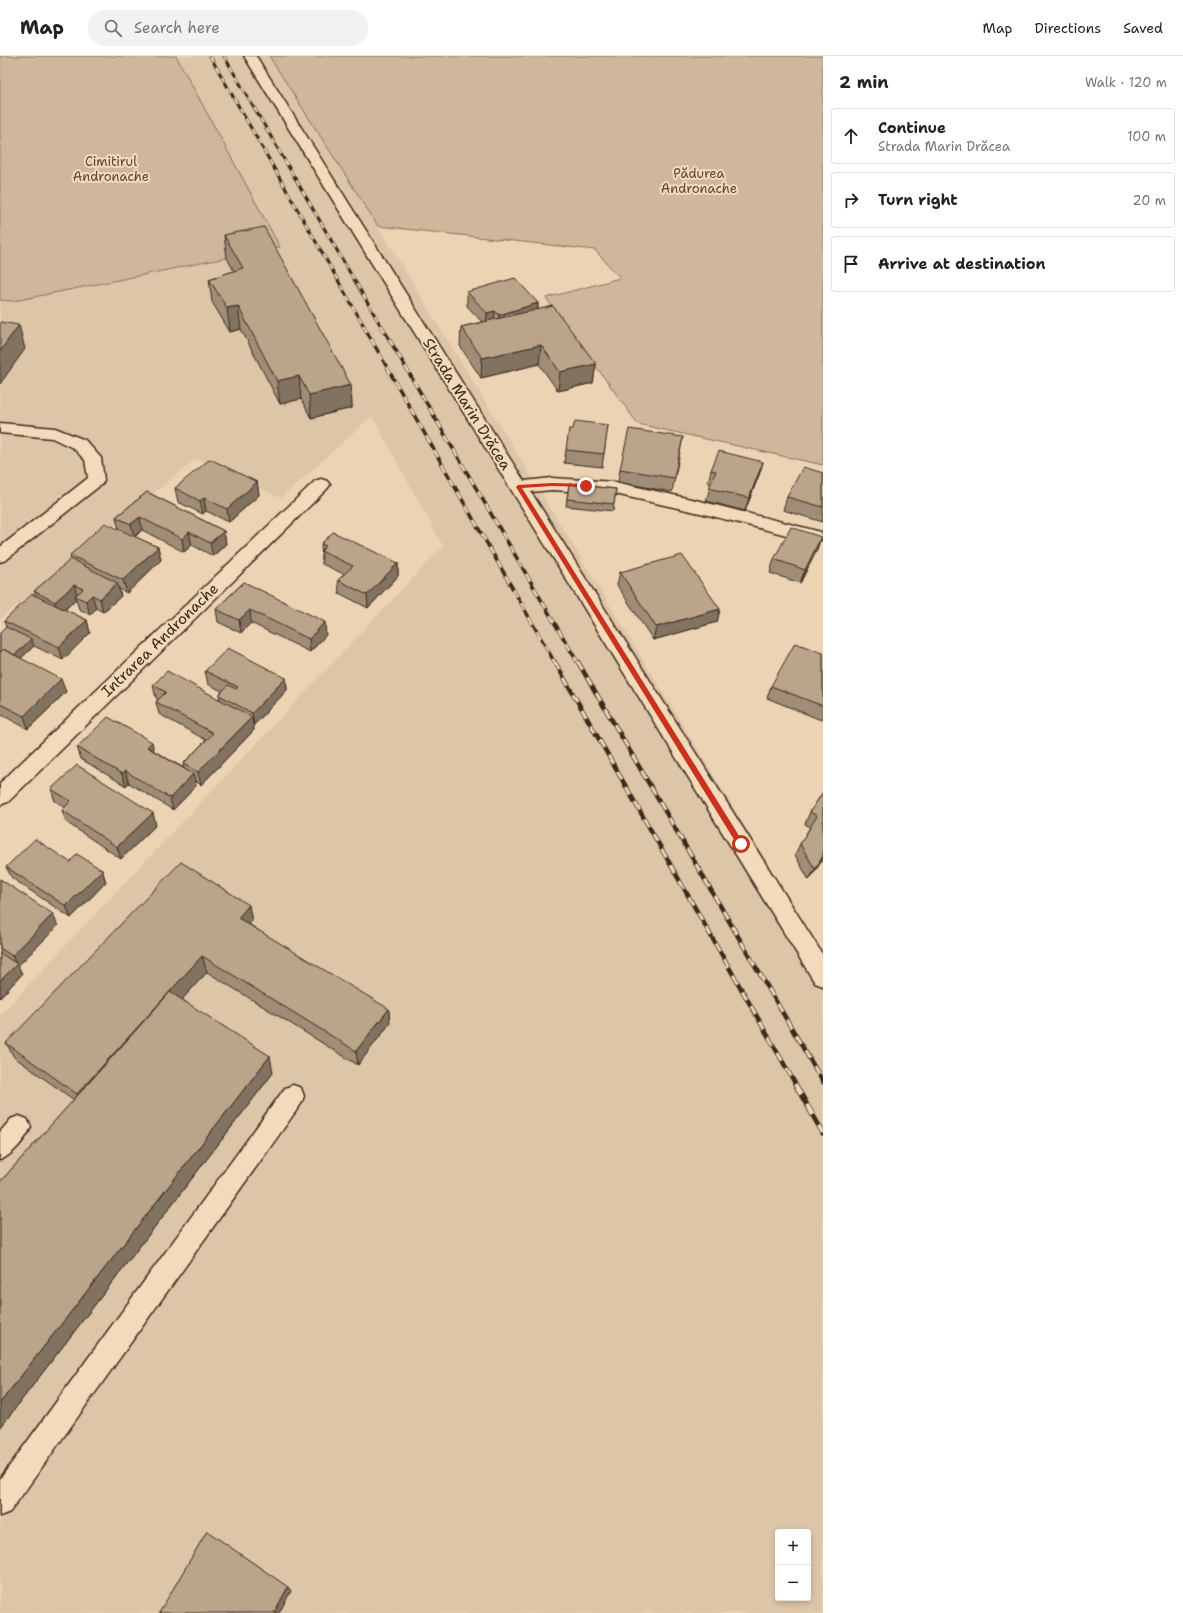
<!DOCTYPE html>
<html lang="en">
<head>
<meta charset="utf-8">
<style>
	body { margin:0; font-family:"Shantell Sans",sans-serif; background:#f2f2f2; color:#222 }
	.controls { position:absolute; right:12px; bottom:12px; display:grid; overflow:hidden; border-radius:4px; box-shadow:0 2px 6px #0003 }
	.controls button { width:36px; height:36px; display:grid; place-items:center; padding:0; border:0; border-bottom:1px solid #e0e0e0; background:#fff; color:#222; font:20px sans-serif }
	.stop { position:absolute; width:12px; height:12px; margin:-9px; border:3px solid #c8321e; border-radius:50%; background:#fff }
	.stop.end { background:#c8321e; border-color:#fff; box-shadow:0 1px 4px #0008 }
	.list { margin:0; padding:0; list-style:none }
	h2 { display:flex; justify-content:space-between; align-items:center; height:52px; margin:0; padding:0 16px; font-size:17px }
	h2 small { font-size:13px; font-weight:400; color:#767676 }
	.list li { display:grid; grid-template-columns:26px 1fr auto; gap:12px; align-items:center; box-sizing:border-box; height:56px; margin:0 8px 8px; padding:0 8px; border:1px solid #e0e0e0; border-radius:4px }
	.list b { display:block; font-size:15px; white-space:nowrap }
	.list p { margin:0; font-size:13px; white-space:nowrap; color:#767676 }
	.list em { font-size:13px; font-style:normal; color:#767676 }
	.icon { flex:none; width:22px; height:22px; fill:none; stroke:currentColor; stroke-width:2; stroke-linecap:round; stroke-linejoin:round }
	.map { position:relative; flex:none; width:823px; height:1557px; overflow:hidden }
	header { display:flex; align-items:center; gap:24px; box-sizing:border-box; height:56px; padding:0 20px; background:#fff; border-bottom:1px solid #e0e0e0 }
	header strong { font-size:19px }
	nav { display:flex; gap:22px; margin-inline-start:auto; font-size:14px }
	.search { width:280px; height:36px; background:#f2f2f2; display:flex; align-items:center; gap:10px; box-sizing:border-box; padding:0 14px; border-radius:22px; color:#767676; font-size:15px }
	main { display:flex }
	aside { flex:1; background:#fff }
	.map>svg:first-child { display:block }
	.built { fill:#ddc5a7; fill-rule:evenodd }
	.green { fill:#cfb79b; stroke:#85705c }
	.lines { fill:none; stroke-linecap:round; stroke-linejoin:round }
	.lane-casing { stroke:#3b2a1e; stroke-width:3 }
	.street-casing { stroke:#3b2a1e; stroke-width:3 }
	.lane { fill:#f3daba; fill-rule:evenodd }
	.street { fill:#f3daba; fill-rule:evenodd }
	.rail-far3-casing { stroke:#3b2a1e; stroke-width:3 }
	.rail-far2-casing { stroke:#3b2a1e; stroke-width:3.5 }
	.rail-far1-casing { stroke:#3b2a1e; stroke-width:4.5 }
	.rail-casing { stroke:#3b2a1e; stroke-width:5.5 }
	.rail-far3 { stroke:#f3daba; stroke-width:2; stroke-dasharray:6; stroke-linecap:butt }
	.rail-far2 { stroke:#f3daba; stroke-width:2.5; stroke-dasharray:8; stroke-linecap:butt }
	.rail-far1 { stroke:#f3daba; stroke-width:3; stroke-dasharray:9; stroke-linecap:butt }
	.rail { stroke:#f3daba; stroke-width:4; stroke-dasharray:12; stroke-linecap:butt }
	.wall { fill:#a08d77; stroke:#3b2a1e }
	.shaded-wall { fill:#827361; stroke:#3b2a1e }
	.building { fill:#baa48a; stroke:#3b2a1e }
	.route { fill:#c8321e }
	.labels { text-anchor:middle; dominant-baseline:central; stroke-width:4; stroke-linejoin:round; paint-order:stroke }
	.far-park-label { font-size:13px; fill:#594637; stroke:#f3daba }
	.street-label { font-size:15px; fill:#3b2a1e; stroke:#f3daba }
</style>
</head>
<body>
<header>
<strong>Map</strong>
<div class="search"><svg class="icon" aria-label="search" viewBox="0 0 24 24"><circle cx="10" cy="10" r="6"/><path d="M15 15l6 6"/></svg>Search here</div>
<nav><a>Map</a><a>Directions</a><a>Saved</a></nav>
</header>
<main>
<div class="map">
<svg width="823" height="1557" viewBox="0 0 823 1557">
	<rect width="100%" height="100%" fill="#ecd3b4"/>
	<filter id="ink" filterUnits="userSpaceOnUse"><feTurbulence type="fractalNoise" baseFrequency=".025" numOctaves="2"/><feDisplacementMap in="SourceGraphic" scale="8" xChannelSelector="R" yChannelSelector="G"/><feConvolveMatrix kernelMatrix="1 2 1 2 8 2 1 2 1" color-interpolation-filters="sRGB"/></filter>
	<g filter="url(#ink)">
		<!-- built -->
		<path class="built" d="M176,0H269L378,170L823,898V1557H0V959L443,490L372,360L281,442L196,403L0,563V244L14,245L279,191ZM778,1476H808V1542H778Z"/>
		<!-- green -->
		<path class="green" d="M0,0H176L280,191L14,245L0,244Z
			M269,0H823V409L638,368L546,242L620,222L595,194L378,170Z"/>
		<g class="lines">
			<defs>
				<path id="lane" d="M0,367L55,372L85,384L101,402L104,424L102,428L6,504L0,506V491L88,422L85,404L73,392L52,382L0,377Z
					M293,1029L301,1032L304,1040L301,1048L10,1456L0,1460V1423L285,1032Z
					M19,1060L27,1063L31,1071C25,1084 13,1099 0,1104V1076L11,1063Z"/>
				<path id="street" d="M244,0H256L524,425L552,422L615,426L700,445L821,476L823,480L821,484L814,486L700,457L615,438L552,434L531,436L823,899V930L815,927Z
					M321,423L327,425L330,429L327,433L8,746L0,749V727L315,425Z"/>
			</defs>
			<!-- lane casing -->
			<use href="#lane" class="lane-casing"/>
			<!-- street casing -->
			<use href="#street" class="street-casing"/>
			<!-- lane -->
			<use href="#lane" class="lane"/>
			<!-- street -->
			<use href="#street" class="street"/>
			<defs>
				<path id="rail-far3" d="M210,0L364,270
					M224,0L381,270"/>
				<path id="rail-far2" d="M363,269L555,607
					M381,269L578,607"/>
				<path id="rail-far1" d="M555,606L796,1029
					M578,606L823,1026"/>
				<path id="rail" d="M795,1028L823,1077"/>
			</defs>
			<!-- rail-far3 casing -->
			<use href="#rail-far3" class="rail-far3-casing"/>
			<!-- rail-far2 casing -->
			<use href="#rail-far2" class="rail-far2-casing"/>
			<!-- rail-far1 casing -->
			<use href="#rail-far1" class="rail-far1-casing"/>
			<!-- rail casing -->
			<use href="#rail" class="rail-casing"/>
			<!-- rail-far3 -->
			<use href="#rail-far3" class="rail-far3"/>
			<!-- rail-far2 -->
			<use href="#rail-far2" class="rail-far2"/>
			<!-- rail-far1 -->
			<use href="#rail-far1" class="rail-far1"/>
			<!-- rail -->
			<use href="#rail" class="rail"/>
		</g>
		<!-- wall -->
		<path class="wall" d="M224,179L351,329L352,352L311,362L301,343L280,348L241,273L230,276L212,246L209,223L234,215L227,202Z
			M467,236L538,247V254L596,308L593,327L558,335L539,308L481,322L460,290L461,271L482,266L467,250Z
			M608,369L602,411L564,407L566,394L573,373Z
			M683,381L672,436L618,426L620,413Z
			M763,406L759,419L745,455L706,445L711,428L708,427L711,414Z
			M823,417V466L783,454L787,441Z
			M257,426L259,439L229,466L206,455L203,458L178,446L175,432Z
			M569,428L616,433L613,455L566,450Z
			M147,436L224,475L226,488L213,500L192,489L184,496L142,474L135,481L158,491L161,504L127,537L119,533L121,540L103,556L96,552L90,559L79,553L76,543L65,554L87,564L90,577L63,604L34,590L21,602L66,636L28,673L0,658V577L6,571L4,565L36,540L34,535L71,504L70,499L119,474L116,461Z
			M321,488L398,507V520L368,552L339,537L338,524L344,518L322,508Z
			M817,494L800,527L770,517L774,503Z
			M620,516L720,553L717,566L653,584L617,529Z
			M244,526L326,579L310,596L251,567L241,577L218,566L216,553Z
			M823,597V659L821,664L767,642L771,630Z
			M205,615L286,622L287,634L254,669H253L254,674L201,729L195,725L196,730L173,754L129,727L126,730L81,703L77,691L154,695L184,712L183,708L206,684L159,658L156,646L158,643L156,642L153,629L220,643L219,639L222,635L208,628Z
			M51,733L156,769L121,803L66,766L62,754L65,751L55,745Z
			M823,736V803L809,824L795,799L800,788L810,771L805,768L810,756Z
			M70,806L102,814L106,826L71,862L12,822L6,811Z
			M0,823L58,870L18,910L22,918L0,942Z
			M252,865L249,868L390,967L358,1009L207,916L182,943L273,1017L0,1372V1126L74,1044L14,1001L6,987Z"/>
		<!-- shaded-wall -->
		<path class="shaded-wall" d="M538,247L537,260L498,272L499,259Z
			M238,250L241,273L230,276L227,252Z
			M495,255L494,268L486,271L487,257Z
			M19,269L25,293L0,328V295Z
			M541,289L539,308L481,322L482,302Z
			M596,308L593,327L558,335L560,316Z
			M299,320L301,343L280,348L277,325Z
			M351,329L352,352L311,362L309,339Z
			M763,406L759,419L745,455L749,442Z
			M257,426L259,439L229,466L227,453Z
			M204,442L206,455L203,458L200,445Z
			M140,461L142,474L134,481L131,468Z
			M224,475L226,488L213,500L210,487Z
			M189,476L192,489L184,496L182,483Z
			M821,481L817,494L800,527L805,514Z
			M158,491L161,504L127,537L123,524Z
			M398,507V520L368,552L367,539Z
			M117,527L121,540L103,556L100,543Z
			M74,529L78,541L75,540L76,543L59,559L55,546Z
			M92,539L96,552L90,559L86,545Z
			M720,553L717,566L653,584L656,571Z
			M250,554L251,567L241,577L239,564Z
			M87,564L90,577L63,604L59,591Z
			M325,566L326,579L310,596L309,583Z
			M31,583L34,590L15,608L13,601Z
			M286,622L287,634L254,669L252,657Z
			M61,623L66,636L28,673L24,660Z
			M252,661L254,674L201,729L198,716Z
			M152,686L155,699L147,691Z
			M125,715L129,727L126,730L122,718Z
			M193,718L196,730L173,754L170,742Z
			M153,757L156,769L121,803L117,791Z
			M823,800V803L809,824L815,813Z
			M102,814L106,826L71,862L66,850Z
			M249,849L252,865L241,877L238,862Z
			M53,858L58,870L18,910L22,918L0,942V925L16,908L12,900Z
			M202,900L207,916L84,1052L77,1038Z
			M389,953L390,967L358,1009L356,995Z
			M270,1000L273,1017L0,1372V1347Z
			M288,1531L291,1535L279,1557H274Z"/>
		<!-- building -->
		<path class="building" d="M264,171L351,329L309,339L299,320L277,325L238,250L227,252L209,223L243,212L224,179Z
			M515,222L538,247L499,259L495,255L487,257L467,236Z
			M553,250L596,308L560,316L541,289L482,302L461,271Z
			M0,266L19,269L0,295Z
			M575,365L608,369L604,398L566,394L569,373H573Z
			M629,373L683,381L674,422L620,413Z
			M719,395L763,406L749,442L709,432L716,415L711,414Z
			M210,403L257,426L227,453L204,442L200,445L175,432Z
			M803,411L823,417V451L787,441Z
			M569,428L616,433L614,448L567,443Z
			M147,436L224,475L210,487L189,476L182,483L140,461L131,468L116,461Z
			M105,467L158,491L123,524L70,499Z
			M791,471L821,481L805,514L774,503Z
			M333,476L398,507L367,539L338,524L353,510L321,495L326,490L321,488Z
			M682,499L720,553L656,571L620,516Z
			M71,503L117,527L100,543L92,539L86,545L75,540L83,533L74,529L55,546L34,535Z
			M244,526L325,566L309,583L250,554L239,564L216,553Z
			M32,538L87,564L59,591L4,565Z
			M6,571L31,583L15,599L3,593L1,596L0,595V577Z
			M795,587L823,597V650L771,630Z
			M228,592L286,622L252,657L219,639L228,629L236,633L238,631L205,615Z
			M3,593L61,623L24,660L0,648V596Z
			M167,615L252,661L198,716L183,708L213,677L156,646L166,636L153,629Z
			M108,661L152,686L147,691L193,718L170,742L125,715L122,718L77,691Z
			M77,709L153,757L117,791L62,754L71,745L51,733Z
			M823,736V800L815,813L800,788L817,760L810,756Z
			M35,783L70,806L77,798L102,814L66,850L6,811Z
			M181,806L249,849L238,862L389,953L356,995L202,900L77,1038L6,987Z
			M0,823L53,858L12,900L0,892Z
			M0,897L17,908L0,925Z
			M170,936L270,1000L0,1347V1126Z
			M207,1475L288,1531L274,1557H159Z"/>
	</g>
	<!-- route -->
	<path class="route" d="M552,427L586,428L588,430L586,431L552,430L522,432L743,786V790H738L516,431L518,429Z"/>
	<g class="labels">
		<!-- far-park labels -->
		<g class="far-park-label">
			<text x="111" y="105">Cimitirul<tspan x="111" dy="15">Andronache</tspan></text>
			<text x="699" y="117">Pădurea<tspan x="699" dy="15">Andronache</tspan></text>
		</g>
		<!-- street labels -->
		<g class="street-label">
			<text transform="translate(467 348) rotate(58)">Strada Marin Drăcea</text>
			<text transform="translate(160 584) rotate(-44)">Intrarea Andronache</text>
		</g>
	</g>
</svg>
<div class="controls">
<button>+</button>
<button>−</button>
</div>
<div class="stop" style="left:741px;top:788px"></div>
<div class="stop end" style="left:586px;top:430px"></div>
</div>
<aside>
<h2>2 min<small>Walk · 120 m</small></h2>
<ul class="list">
<li><svg class="icon" aria-label="ahead" viewBox="0 0 24 24"><path d="M12 20V5M6 11l6-6 6 6"/></svg><div><b>Continue</b><p>Strada Marin Drăcea</p></div><em>100 m</em></li>
<li><svg class="icon" aria-label="right" viewBox="0 0 24 24"><path d="M7 20v-9h11M14 6l5 5-5 5"/></svg><div><b>Turn right</b></div><em>20 m</em></li>
<li><svg class="icon" aria-label="arrive" viewBox="0 0 24 24"><path d="M6 21V4h12l-3 4 3 4H6"/></svg><div><b>Arrive at destination</b></div></li>
</ul>
</aside>
</main>
</body>
</html>
